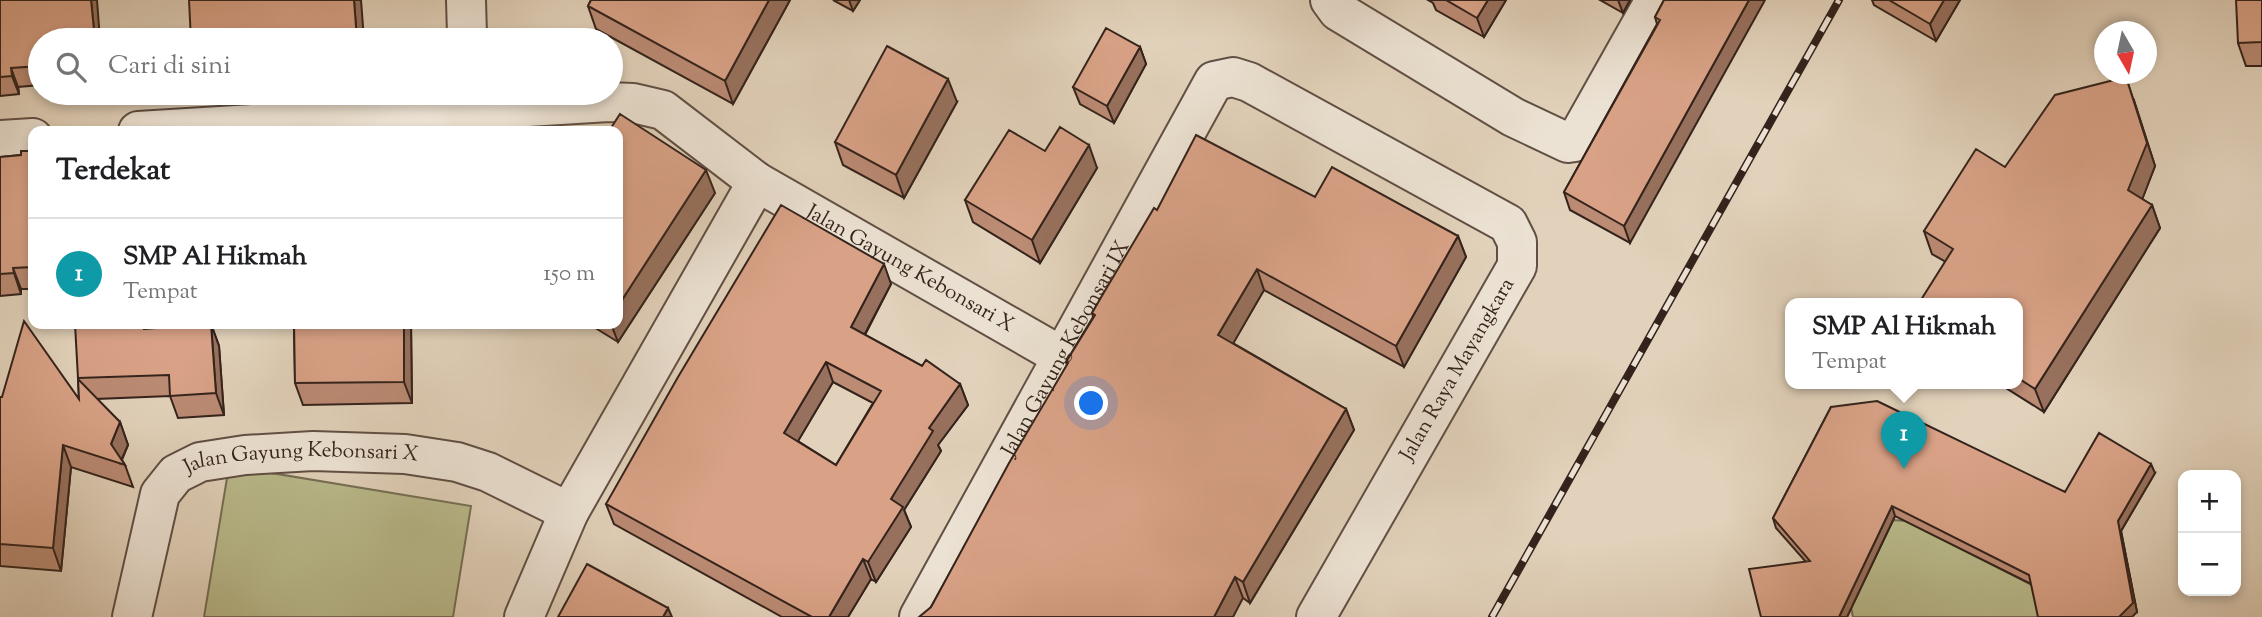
<!DOCTYPE html>
<html lang="id">
<head>
<meta charset="utf-8">
<style>
	body { margin:0; font-family:"Sorts Mill Goudy",serif; background:#f6f6f6; color:#202124 }
	.controls { position:absolute; right:21px; bottom:21px; display:grid; overflow:hidden; border-radius:14px; box-shadow:0 4px 10px #0003 }
	.controls button { width:63px; height:63px; display:grid; place-items:center; padding:0; border:0; border-bottom:2px solid #e0e0e0; background:#fff; color:#202124; font:35px sans-serif }
	.compass { position:absolute; left:2094px; top:21px; width:63px; height:63px; border-radius:50%; background:#fff; box-shadow:0 4px 10px #0003; rotate:171deg }
	.you { position:absolute; left:1092px; top:404px; width:24px; height:24px; margin:-18px; border:5px solid #fff; border-radius:50%; background:#1a73e8; box-shadow:0 0 0 10px #1a73e833 }
	.badge { display:grid; place-items:center; width:46px; height:46px; border-radius:50%; background:#8f2418; color:#fff; font-size:23px; font-weight:700 }
	.pin { position:absolute; translate:-50% -58px; filter:drop-shadow(0 2px 4px #0008) }
	.pin::after { content:''; position:absolute; top:37px; width:24px; height:21px; background:inherit; clip-path:polygon(0 0,100% 0,50% 100%) }
	.popup { position:absolute; left:1785px; top:298px; width:238px; height:91px; box-sizing:border-box; display:grid; place-content:center; border-radius:14px; background:#fff; filter:drop-shadow(0 2px 5px #0005); font-size:23px; white-space:nowrap; color:#757577 }
	.popup b { font-size:26px; color:#202124 }
	.popup::after { content:''; position:absolute; left:50%; top:100%; margin-left:-14px; border:14px solid transparent; border-top-color:#fff }
	.list { margin:0; padding:0; list-style:none }
	h2 { display:flex; justify-content:space-between; align-items:center; height:91px; margin:0; padding:0 28px; font-size:30px }
	h2 small { font-size:23px; font-weight:400; color:#757577 }
	.list li { display:grid; grid-template-columns:46px 1fr auto; gap:21px; align-items:center; box-sizing:border-box; height:112px; padding:0 28px; border-top:2px solid #e0e0e0 }
	.list b { display:block; font-size:26px; white-space:nowrap }
	.list p { margin:0; font-size:23px; white-space:nowrap; color:#757577 }
	.list em { font-size:23px; font-style:normal; color:#757577 }
	.icon { flex:none; width:38px; height:38px; fill:none; stroke:currentColor; stroke-width:2; stroke-linecap:round; stroke-linejoin:round }
	.map { position:relative; flex:none; width:2262px; height:617px; overflow:hidden }
	.search { position:absolute; background:#fff; box-shadow:0 4px 10px #0003; left:28px; top:28px; width:595px; height:77px; display:flex; align-items:center; gap:18px; box-sizing:border-box; padding:0 24px; border-radius:38px; color:#757577; font-size:26px }
	.panel { position:absolute; background:#fff; box-shadow:0 4px 10px #0003; left:28px; top:126px; width:595px; height:203px; border-radius:14px }
	.map>svg:first-child { display:block }
	.green { fill:#b9ba8c; stroke:#766e54; stroke-width:2 }
	.lines { fill:none; stroke-linecap:round; stroke-linejoin:round }
	.minor-casing { stroke:#604f44; stroke-width:42 }
	.minor { stroke:#ece2d3; stroke-width:38 }
	.rail-casing { stroke:#34231c; stroke-width:8 }
	.rail { stroke:#ece2d3; stroke-width:5; stroke-dasharray:16; stroke-linecap:butt }
	.wall { fill:#bb8b74; stroke:#34231c; stroke-width:2; fill-rule:evenodd }
	.shaded-wall { fill:#98715e; stroke:#34231c; stroke-width:2 }
	.building { fill:#d9a287; stroke:#34231c; stroke-width:2; fill-rule:evenodd }
	.labels { text-anchor:middle; dominant-baseline:central; stroke-width:5; stroke-linejoin:round; paint-order:stroke }
	.street-label { font-size:21px; fill:#34231c; stroke:#ece2d3 }
</style>
</head>
<body>
<div class="map">
<svg width="2262" height="617" viewBox="0 0 2262 617">
	<rect width="100%" height="100%" fill="#e2d2bb"/>
	<filter id="stains"><feTurbulence type="fractalNoise" baseFrequency=".00286" numOctaves="4"/><feColorMatrix values="0 0 0 0 .2 0 0 0 0 .09 0 0 0 0 .02 0 0 0 .5 -.17"/></filter>
	<radialGradient id="worn" r=".72"><stop offset=".6" stop-color="#630" stop-opacity="0"/><stop offset="1" stop-color="#630" stop-opacity=".3"/></radialGradient>
	<!-- green -->
	<path class="green" d="M229,466L471,506L453,617H204Z
		M1893,520L1907,521L2032,585L2039,617H1853L1851,607Z"/>
	<g class="lines">
		<defs>
			<g id="minor">
				<path d="M466,0L467,35"/>
				<path d="M1330,0L1338,11L1513,117L1568,143L1575,142L1655,0"/>
				<path id="s1" d="M138,131L609,102L633,103L663,110L757,182L1061,356"/>
				<path d="M0,140L33,138"/>
				<path id="s2" d="M132,617L160,494L176,474L200,462L245,455L313,451L405,454L457,462L488,472L569,512"/>
				<path d="M524,617L569,512L757,182"/>
				<path id="s3" d="M919,617L1214,81L1233,77L1249,82L1508,224L1517,242V266L1316,617"/>
			</g>
		</defs>
		<!-- minor casing -->
		<use href="#minor" class="minor-casing"/>
		<!-- minor -->
		<use href="#minor" class="minor"/>
		<defs>
			<path id="rail" d="M1492,617L1839,0"/>
		</defs>
		<!-- rail casing -->
		<use href="#rail" class="rail-casing"/>
		<!-- rail -->
		<use href="#rail" class="rail"/>
	</g>
	<!-- wall -->
	<path class="wall" d="M0,0L40,40V85L18,87L19,94L0,96Z
		M591,0H790L733,104L596,29L588,6Z
		M833,0H860L853,11Z
		M1428,0H1506L1484,37L1436,10L1433,3Z
		M1600,0H1630L1623,13Z
		M1664,0L1630,243L1570,210L1564,192L1657,24L1655,17Z
		M1872,0H1960L1936,41L1874,5Z
		M2262,0V66H2246L2238,43Z
		M1140,47L1146,64L1114,123L1080,104L1073,87Z
		M2134,100L2155,166L2142,199L2152,205L2160,228L2044,412L1998,383H2018V303L1932,254L1924,231L2005,167Z
		M957,102L904,198L843,165L835,142Z
		M33,151V289H21V294L0,296V157L21,155Z
		M1045,151L1097,168L1040,263L973,222L965,200Z
		M715,193L618,342L589,324H618Z
		M1315,197L1458,236L1466,257L1404,367L1264,290L1233,343L1346,409L1354,430L1250,603L1243,598L931,607L1067,365L1066,362L1093,317L1092,313L1157,210Z
		M891,284L865,335L922,366L960,384L968,405L938,445L941,451L904,510L911,527L876,582L871,579L848,617H782L614,524L606,504ZM833,382L873,403L836,465L798,441Z
		M211,324L219,346L224,415L178,418L170,396L97,399L120,422L128,445L122,460L125,465L133,487L71,467L61,571L0,566V397L79,399L78,378L150,328Z
		M294,324H411L412,403L303,405L295,383Z
		M1831,407L2065,492L2155,473L2121,531L2137,612L2031,584L1895,516L1847,617L1806,562L1776,528L1773,518Z"/>
	<!-- shaded-wall -->
	<path class="shaded-wall" d="M91,0H97L100,40H95Z
		M354,0H361L364,40H357Z
		M769,0H790L733,104L725,81Z
		M849,0H860L853,11Z
		M1488,0H1506L1484,37L1477,18Z
		M1618,0H1630L1623,13Z
		M1749,0H1765L1630,243L1624,226Z
		M1944,0H1960L1936,41L1930,24Z
		M1140,47L1146,64L1114,123L1107,106Z
		M11,68L18,87L19,94L12,76Z
		M2126,77L2155,166L2137,213L2128,190Z
		M948,79L957,102L904,198L896,175Z
		M1089,145L1097,168L1040,263L1032,240Z
		M706,170L715,193L618,342L611,324H618V306Z
		M2152,205L2160,228L2044,412L2035,389Z
		M1458,236L1466,257L1404,367L1396,346Z
		M884,264L891,284L858,347L851,327Z
		M13,268L21,289V294L14,273Z
		M1257,269L1264,290L1226,356L1218,335Z
		M143,324H150L151,350L144,329Z
		M211,324L219,346L224,415L216,393Z
		M404,324H411L412,403L404,382Z
		M826,362L833,382L791,453L784,433Z
		M960,384L968,405L938,445L941,451L904,510L911,527L876,582L868,562L891,499L929,428Z
		M1346,409L1354,430L1250,603L1243,582Z
		M120,422L128,445L120,463L111,444Z
		M63,445L71,467L61,571L53,548Z
		M2151,464L2155,473L2121,531L2137,612L2132,617H2119L2118,521Z
		M1892,506L1895,516L1847,617H1839Z
		M863,559L871,579L848,617H829Z
		M1235,577L1243,598L1233,617H1214Z
		M668,608L672,617H663Z"/>
	<!-- building -->
	<path class="building" d="M0,0H91L95,40H40V66L11,68L12,76L0,77Z
		M189,0H354L357,40H191Z
		M591,0H769L725,81L588,6Z
		M1446,0H1488L1477,18Z
		M1664,0H1749L1624,226L1564,192L1660,20L1655,17Z
		M1889,0H1944L1930,24Z
		M2236,0H2262V42L2238,43Z
		M1106,28L1140,47L1107,106L1073,87Z
		M887,46L948,79L896,175L835,142Z
		M2126,77L2147,143L2128,190L2152,205L2035,389L2018,378V303H1919L1953,249L1924,231L1976,149L2005,167L2055,95Z
		M620,114L706,170L618,306V131H609Z
		M1060,127L1089,145L1032,240L965,200L1009,130L1045,151Z
		M1196,135L1315,197L1332,167L1458,236L1396,346L1257,269L1218,335L1346,409L1243,582L1235,577L1214,617H919L931,607L1009,463L1068,363L1066,362L1095,315L1092,313L1103,294L1154,208L1157,210Z
		M21,151H33V267L13,268L14,273L0,274V157L21,155Z
		M781,205L884,264L851,327L922,366L926,360L960,384L929,428L933,431L891,499L903,507L868,562L863,559L829,617H812L606,504L678,377ZM826,362L881,391L836,465L784,433Z
		M24,321L79,399L78,379L120,422L111,444L125,465L63,445L53,548L0,544V397H2Z
		M75,324H143L144,329L211,324L216,393L170,396L169,375L78,378Z
		M294,324H404V382L295,383Z
		M1877,401L2065,492L2099,433L2151,464L2118,521L2133,603L2119,617H2038L2029,575L1892,506L1839,617H1761L1749,569L1810,561L1773,518L1831,407Z
		M587,564L668,608L663,617H558Z"/>
	<g class="labels">
		<!-- street labels -->
		<g class="street-label">
			<text stroke="none"><textPath href="#s1" startOffset="821">Jalan Gayung Kebonsari X</textPath></text>
			<text stroke="none"><textPath href="#s3" startOffset="306">Jalan Gayung Kebonsari IX</textPath></text>
			<text transform="translate(1458 370) rotate(-60)">Jalan Raya Mayangkara</text>
			<text stroke="none"><textPath href="#s2" startOffset="280">Jalan Gayung Kebonsari X</textPath></text>
		</g>
	</g>
	<rect width="100%" height="100%" filter="url(#stains)"/>
	<rect width="100%" height="100%" fill="url(#worn)"/>
</svg>
<div class="controls">
<button>+</button>
<button>−</button>
</div>
<svg class="compass" viewBox="-18 -18 36 36"><path d="M0-13l5 13h-10z" fill="#e53935"/><path d="M0 13l5-13h-10z" fill="#757577"/></svg>
<div class="you"></div>
<div class="pin badge" style="left:1904px;top:469px;background:#0f9aa8">1</div>
<div class="popup"><b>SMP Al Hikmah</b>Tempat</div>
<div class="search"><svg class="icon" aria-label="search" viewBox="0 0 24 24"><circle cx="10" cy="10" r="6"/><path d="M15 15l6 6"/></svg>Cari di sini</div>
<section class="panel">
<h2>Terdekat<small></small></h2>
<ul class="list">
<li><span class="badge" style="background:#0f9aa8">1</span><div><b>SMP Al Hikmah</b><p>Tempat</p></div><em>150 m</em></li>
</ul>
</section>
</div>
</body>
</html>
